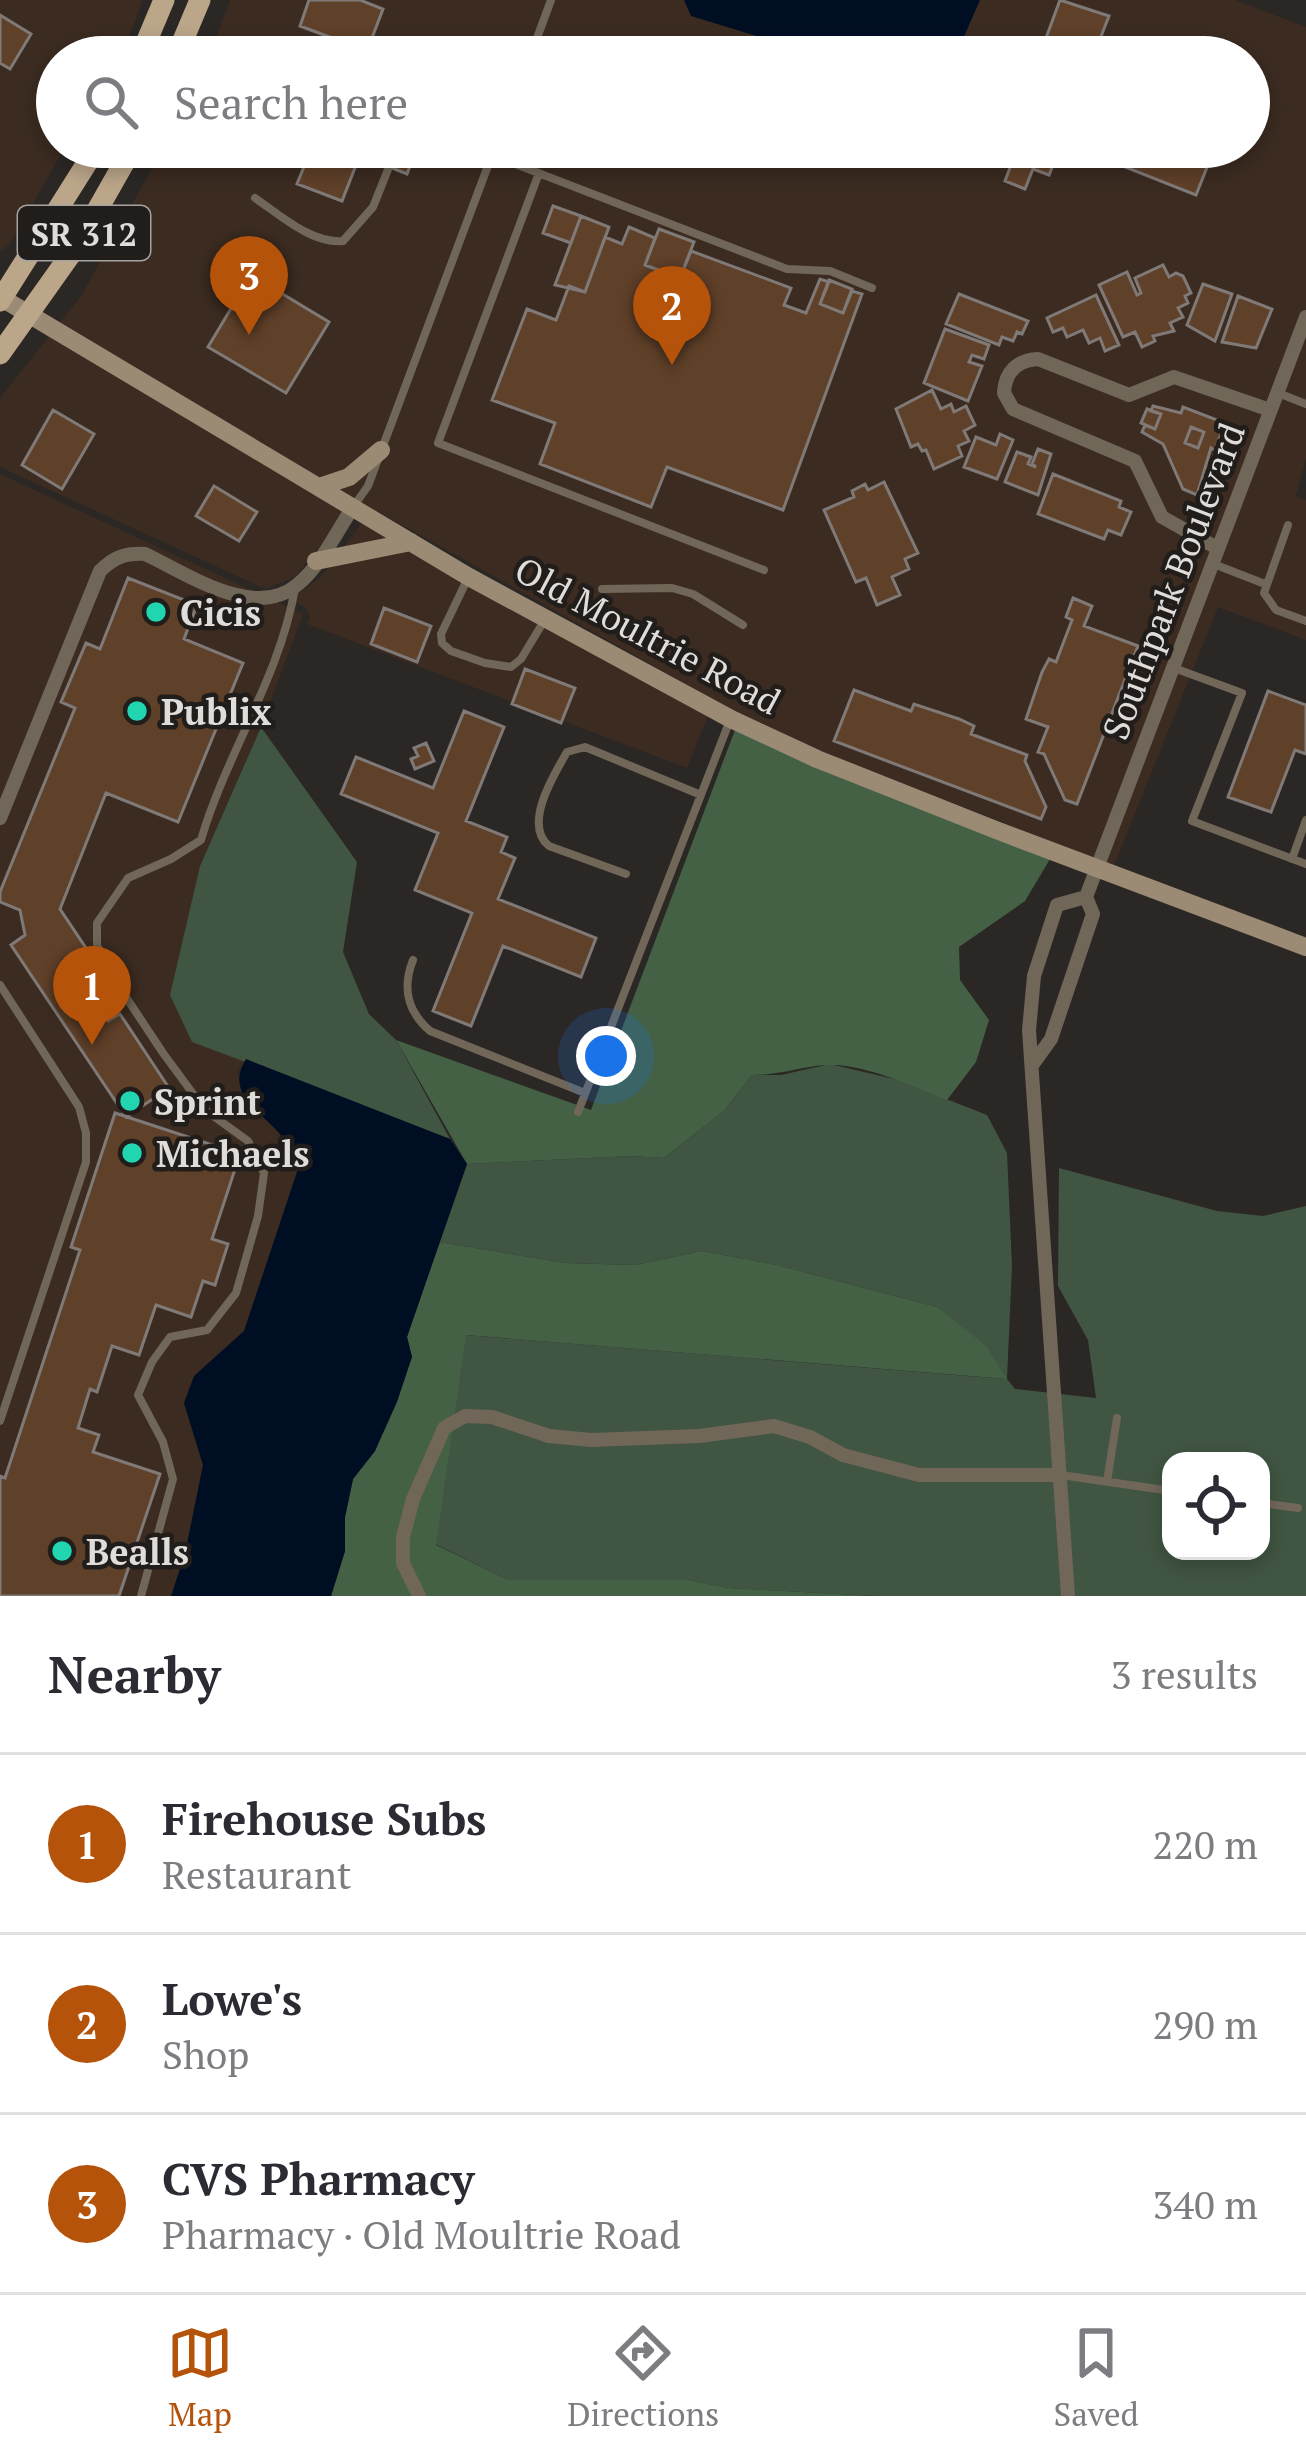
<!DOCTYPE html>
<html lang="en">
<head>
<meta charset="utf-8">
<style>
	body { margin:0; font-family:"PT Serif",serif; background:#f7f7f7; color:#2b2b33 }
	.controls { position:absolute; right:36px; bottom:36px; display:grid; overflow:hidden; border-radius:24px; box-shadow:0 6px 18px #0003 }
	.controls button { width:108px; height:108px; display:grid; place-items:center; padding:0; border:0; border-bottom:3px solid #e1e1e2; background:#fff; color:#2b2b33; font:60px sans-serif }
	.you { position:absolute; left:606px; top:1056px; width:42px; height:42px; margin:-30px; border:9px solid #fff; border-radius:50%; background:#1a73e8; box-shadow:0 0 0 18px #1a73e833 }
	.badge { display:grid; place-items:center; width:78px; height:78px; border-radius:50%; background:#b45309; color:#fff; font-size:39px; font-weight:700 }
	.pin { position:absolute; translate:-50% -99px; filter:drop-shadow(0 3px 6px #0008) }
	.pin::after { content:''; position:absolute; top:63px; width:42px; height:36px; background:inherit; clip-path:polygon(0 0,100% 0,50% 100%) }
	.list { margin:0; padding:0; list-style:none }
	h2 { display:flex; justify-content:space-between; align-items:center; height:156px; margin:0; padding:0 48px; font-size:51px }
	h2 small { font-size:39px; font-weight:400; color:#7c7c81 }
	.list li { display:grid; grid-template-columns:78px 1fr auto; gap:36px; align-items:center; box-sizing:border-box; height:180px; padding:0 48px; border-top:3px solid #e1e1e2 }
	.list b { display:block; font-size:45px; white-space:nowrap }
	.list p { margin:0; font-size:39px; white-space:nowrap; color:#7c7c81 }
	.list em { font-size:39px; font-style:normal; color:#7c7c81 }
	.icon { flex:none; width:66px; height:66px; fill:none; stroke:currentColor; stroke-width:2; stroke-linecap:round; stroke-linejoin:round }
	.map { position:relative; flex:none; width:1306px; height:1596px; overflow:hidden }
	.search { position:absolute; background:#fff; box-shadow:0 6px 18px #0003; left:36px; right:36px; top:36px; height:132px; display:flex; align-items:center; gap:30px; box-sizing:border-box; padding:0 42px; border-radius:66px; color:#7c7c81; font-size:45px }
	.sheet { height:696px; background:#fff }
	nav { display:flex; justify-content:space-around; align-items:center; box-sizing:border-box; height:168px; border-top:3px solid #e1e1e2; background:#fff; font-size:33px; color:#7c7c81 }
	nav a { display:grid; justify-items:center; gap:6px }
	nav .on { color:#b45309 }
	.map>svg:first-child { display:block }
	.commercial { fill:#3b2b21 }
	.green { fill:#405542; fill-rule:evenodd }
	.forest { fill:#446146 }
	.water { fill:#000e24 }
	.building { fill:#5f4029; stroke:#7f7a77; stroke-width:3 }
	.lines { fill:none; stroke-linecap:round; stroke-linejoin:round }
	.lane { stroke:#716759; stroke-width:8 }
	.street { stroke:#716759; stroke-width:14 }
	.secondary { stroke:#9b8a74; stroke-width:18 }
	.primary { stroke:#bba689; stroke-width:21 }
	.poi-dot { fill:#21d5b0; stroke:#211d1a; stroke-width:4.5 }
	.labels { text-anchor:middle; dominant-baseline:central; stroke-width:9; stroke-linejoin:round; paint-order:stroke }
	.shield { fill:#211d1a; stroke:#a6a3a0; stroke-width:3 }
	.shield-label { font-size:33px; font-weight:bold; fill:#dfdcda }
	.street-label { font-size:36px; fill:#dfdcda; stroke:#211d1a }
	.poi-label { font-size:36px; font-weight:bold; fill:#dfdcda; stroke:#211d1a; text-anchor:start }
</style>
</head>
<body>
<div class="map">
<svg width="1306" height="1596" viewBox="0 0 1306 1596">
	<rect width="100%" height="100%" fill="#2b2724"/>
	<!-- commercial -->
	<path class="commercial" d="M0,0H143L121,57H57V147H65L11,243L0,252Z
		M230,0H1235L1306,27V458L1296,496L1306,500V640L1218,607L1114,866L820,751L741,715L361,502L59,323L81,296L164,147H1249V57H209Z
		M49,336L347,512L295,577L265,589L0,467V398Z
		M0,474L303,614L261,727L200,866L192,1042L246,1059L238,1072L242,1096L283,1136L298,1169L244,1331L195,1376L184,1403L203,1465L185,1554L171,1596H0Z
		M362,522L465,584L708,716L687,768L307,624L310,617L306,608L289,600L321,577Z"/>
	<!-- green -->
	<path class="green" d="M261,727L357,862L343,952L369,1014L396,1040L450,1139L192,1042L170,995L200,866Z
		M830,1064L898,1080L987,1115L1007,1153L1012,1266L1007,1379L1015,1389L1096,1398L1088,1340L1058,1286L1059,1168L1217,1211L1263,1216L1306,1206V1596H876L729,1588L688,1580H509L435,1544L465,1335L1005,1379L937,1307L777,1265L702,1251L635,1265L565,1263L439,1242L467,1164L631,1156L664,1158L724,1111L752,1075H781ZM1171,1461H1261V1551H1171Z"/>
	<!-- forest -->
	<path class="forest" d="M735,730L1050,859L1025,901L959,947L960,980L989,1020L976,1062L947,1100C915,1087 863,1063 828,1065C801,1066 783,1075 752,1075L724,1111L664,1158L631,1156L467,1164L396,1040L591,1110Z
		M439,1242L565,1263L635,1265L702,1251L777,1265L937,1307L986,1346L1007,1379L466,1335L436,1545L509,1580H688L729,1588L876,1596H331L345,1551V1517L353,1479L375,1451L412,1357L407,1337Z"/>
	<!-- water -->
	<path class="water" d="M684,0H980L955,57H825L691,16Z
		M246,1059L450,1139L467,1164L407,1337L412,1357L397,1402L375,1451L353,1479L345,1517V1551L331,1596H171L185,1554L203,1465L184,1403L194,1376L244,1331L298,1169C293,1157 288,1143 279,1133C259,1110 225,1094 246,1059Z"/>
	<!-- building -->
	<path class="building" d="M309,0H360L383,9L367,51L300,26Z
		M1060,0L1109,16L1093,57H1039Z
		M0,15L31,34L10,69L0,63Z
		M312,147H401L415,153L407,174L360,155L342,201L297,184Z
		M1005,147H1060L1049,175L1033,169L1025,189L1005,181L1013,160L1002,156Z
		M1133,147H1215L1196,195L1125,167Z
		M553,206L581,216L571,243L543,233Z
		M581,216L609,227L585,292L555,285Z
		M629,227L655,238L645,265L680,278L691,251L791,288L784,305L806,313L820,279L829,282L820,304L843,313L852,291L862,294L783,510L667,467L651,507L540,464L555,423L492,400L527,309L556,320L569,286L585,292L605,237L622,244Z
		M659,229L694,242L680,278L645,265Z
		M1163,265L1169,277L1176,273L1183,276L1191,293L1185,296L1188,303L1178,308L1183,317L1170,323L1174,331L1153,336L1155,341L1142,347L1135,332L1123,337L1099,285L1127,272L1137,295L1141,293L1135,278Z
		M251,275L329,322L286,393L208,347Z
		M829,280L852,289L843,313L820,304Z
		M1203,284L1232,294L1215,341L1187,325Z
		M959,294L1028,321L1022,334L1017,332L1013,341L1002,337L999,345L946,324Z
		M1096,295L1119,345L1105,351L1100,338L1089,343L1083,330L1067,337L1063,328L1053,332L1047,318Z
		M1238,296L1272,309L1256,348L1222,342Z
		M945,329L989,345L984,359L972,355L969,362L982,366L968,401L924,383Z
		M932,390L941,409L951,404L954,412L966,406L975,425L964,431L969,441L958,446L962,456L934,469L926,450L922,451L918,444L911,447L896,409Z
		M1153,406L1181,413L1183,407L1225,423L1215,450L1211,448L1197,495L1183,489L1163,444L1142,432L1145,425L1155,429L1161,414L1151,411Z
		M1147,409L1161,414L1155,429L1141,423Z
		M53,410L94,434L62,489L22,465Z
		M1191,427L1204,432L1198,448L1185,443Z
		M1000,434L1013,440L997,479L964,467L976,437L996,445Z
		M1038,449L1051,454L1038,495L1005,482L1017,452L1031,457L1028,464L1036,467L1032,464Z
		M1053,474L1121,501L1119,507L1131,512L1121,535L1108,530L1104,539L1038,514Z
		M884,482L918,553L905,559L909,569L892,577L900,595L877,605L866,578L856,582L824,510L854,497L852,491L865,484L868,490Z
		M214,486L257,512L239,541L196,516Z
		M128,578L197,605L184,639L243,663L178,822L106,793L60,909L104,975L86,989L108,1021L120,1014L169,1088L126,1117L11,945L25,935L20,910L0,902V892L75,708L61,702L86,643L100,649Z
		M1073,598L1092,606L1084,626L1138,646L1077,804L1065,800L1044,754L1038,752L1048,727L1026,719L1042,672L1049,659L1056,662L1072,620L1066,617Z
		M384,608L431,626L417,662L371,644Z
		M525,669L575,688L561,723L512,704Z
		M854,690L911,711L914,704L959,719L974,726L971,734L1027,755L1025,761L1046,807L1041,819L834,741Z
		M1268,691L1306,705V754L1295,750L1271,812L1228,797Z
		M464,711L504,727L466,821L507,837L501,852L515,858L498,899L596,938L581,977L503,946L471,1026L433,1011L472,913L415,890L438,833L341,794L356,757L433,788Z
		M426,743L434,761L415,769L411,759L418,756L414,748Z
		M115,1113L240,1154L212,1239L228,1244L215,1285L203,1281L191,1317L156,1305L139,1355L112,1346L97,1392L90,1389L78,1428L99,1435L93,1452L160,1474L119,1596H0V1476L5,1478L80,1250L71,1247Z"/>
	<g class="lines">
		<!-- lane -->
		<path class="lane" d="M530,57L551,0
			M492,155L787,269L830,271L872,288
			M539,173L438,443L764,570
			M255,198C280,215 312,244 343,241L373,207L389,167
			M1278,393L1306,404
			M353,507L368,486L495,147
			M1288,525L1264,593L1276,610L1306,621
			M1211,563L1265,584
			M467,580L441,634L442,643L451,651L485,663L511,667L521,659L544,621
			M602,589L672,588L693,594L743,625
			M1174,668L1242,693L1192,821L1306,864
			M1292,859L1306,820
			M626,874L549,846C523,825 553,776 567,752L585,747L701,795
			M413,960C402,988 407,1011 430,1031L585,1093
			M0,985L79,1107L86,1133V1162L0,1421
			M578,1112L730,720
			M1061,1475L1171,1491
			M1107,1482L1117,1418
			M1261,1503L1298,1508
			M141,1596L173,1479L163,1442L138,1395L152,1362L170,1337L207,1330L236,1293L258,1216L264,1173L248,1141L205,1110L163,1053L112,976L97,945V923L128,878L171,859L201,840C226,754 280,677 295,588"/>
		<!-- street -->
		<path class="street" d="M1217,548L1162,517L1135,461L1013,409L1004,393C1005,372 1017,360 1038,359L1129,395L1174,377L1270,410
			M0,818L100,571C114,557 125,553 145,554C186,573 254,621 297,585C320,567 337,531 353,507
			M1086,897L1306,317
			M1033,1064L1051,1039L1093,914L1086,897
			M419,1596L403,1563V1537L413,1499L444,1428L465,1416L492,1417L549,1436L591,1440L699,1436L774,1426L810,1437L843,1455L919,1475H1059
			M1068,1596L1029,1030L1034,976L1057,905L1086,897"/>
		<!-- secondary -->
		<path class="secondary" d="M0,297L469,577L731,719L817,759L996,830L1306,947
			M319,487L349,477L381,450
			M316,561L411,542"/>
		<!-- primary -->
		<path class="primary" d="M140,57L164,0
			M176,57L200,0
			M0,301L97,147
			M0,354L78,244L133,147"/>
	</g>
	<!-- markers -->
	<g class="poi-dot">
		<circle cx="156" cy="612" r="12"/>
		<circle cx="137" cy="711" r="12"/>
		<circle cx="130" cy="1101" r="12"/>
		<circle cx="132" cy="1153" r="12"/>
		<circle cx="62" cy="1551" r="12"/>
	</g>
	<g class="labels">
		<!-- shield labels -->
		<rect class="shield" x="18" y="206" width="132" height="54" rx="9"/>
		<g class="shield-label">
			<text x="84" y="233">SR 312</text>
		</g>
		<!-- street labels -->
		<g class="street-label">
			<text transform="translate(1173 581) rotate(-69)">Southpark Boulevard</text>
			<text transform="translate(648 635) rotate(28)">Old Moultrie Road</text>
		</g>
		<!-- poi labels -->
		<g class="poi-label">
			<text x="180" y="612">Cicis</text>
			<text x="161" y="711">Publix</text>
			<text x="154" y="1101">Sprint</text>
			<text x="156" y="1153">Michaels</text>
			<text x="86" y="1551">Bealls</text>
		</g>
	</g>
</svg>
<div class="controls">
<button><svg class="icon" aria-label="locate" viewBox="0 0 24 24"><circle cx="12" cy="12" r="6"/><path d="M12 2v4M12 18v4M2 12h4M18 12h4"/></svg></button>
</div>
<div class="you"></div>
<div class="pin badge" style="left:92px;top:1045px">1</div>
<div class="pin badge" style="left:672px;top:365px">2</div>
<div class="pin badge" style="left:249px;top:335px">3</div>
<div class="search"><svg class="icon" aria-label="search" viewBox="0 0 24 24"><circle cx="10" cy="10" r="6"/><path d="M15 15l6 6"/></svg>Search here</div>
</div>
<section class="sheet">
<h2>Nearby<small>3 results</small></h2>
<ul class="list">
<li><span class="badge">1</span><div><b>Firehouse Subs</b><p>Restaurant</p></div><em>220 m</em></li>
<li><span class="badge">2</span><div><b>Lowe's</b><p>Shop</p></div><em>290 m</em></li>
<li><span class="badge">3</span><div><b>CVS Pharmacy</b><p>Pharmacy · Old Moultrie Road</p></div><em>340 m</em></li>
</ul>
</section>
<nav>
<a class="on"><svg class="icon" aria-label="map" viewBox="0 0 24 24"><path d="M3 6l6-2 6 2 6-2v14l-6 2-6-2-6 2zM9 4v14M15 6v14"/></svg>Map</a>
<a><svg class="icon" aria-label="directions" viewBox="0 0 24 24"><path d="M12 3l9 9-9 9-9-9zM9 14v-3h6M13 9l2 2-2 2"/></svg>Directions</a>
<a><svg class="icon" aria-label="saved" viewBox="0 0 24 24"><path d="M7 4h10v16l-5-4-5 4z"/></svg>Saved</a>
</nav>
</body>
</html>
